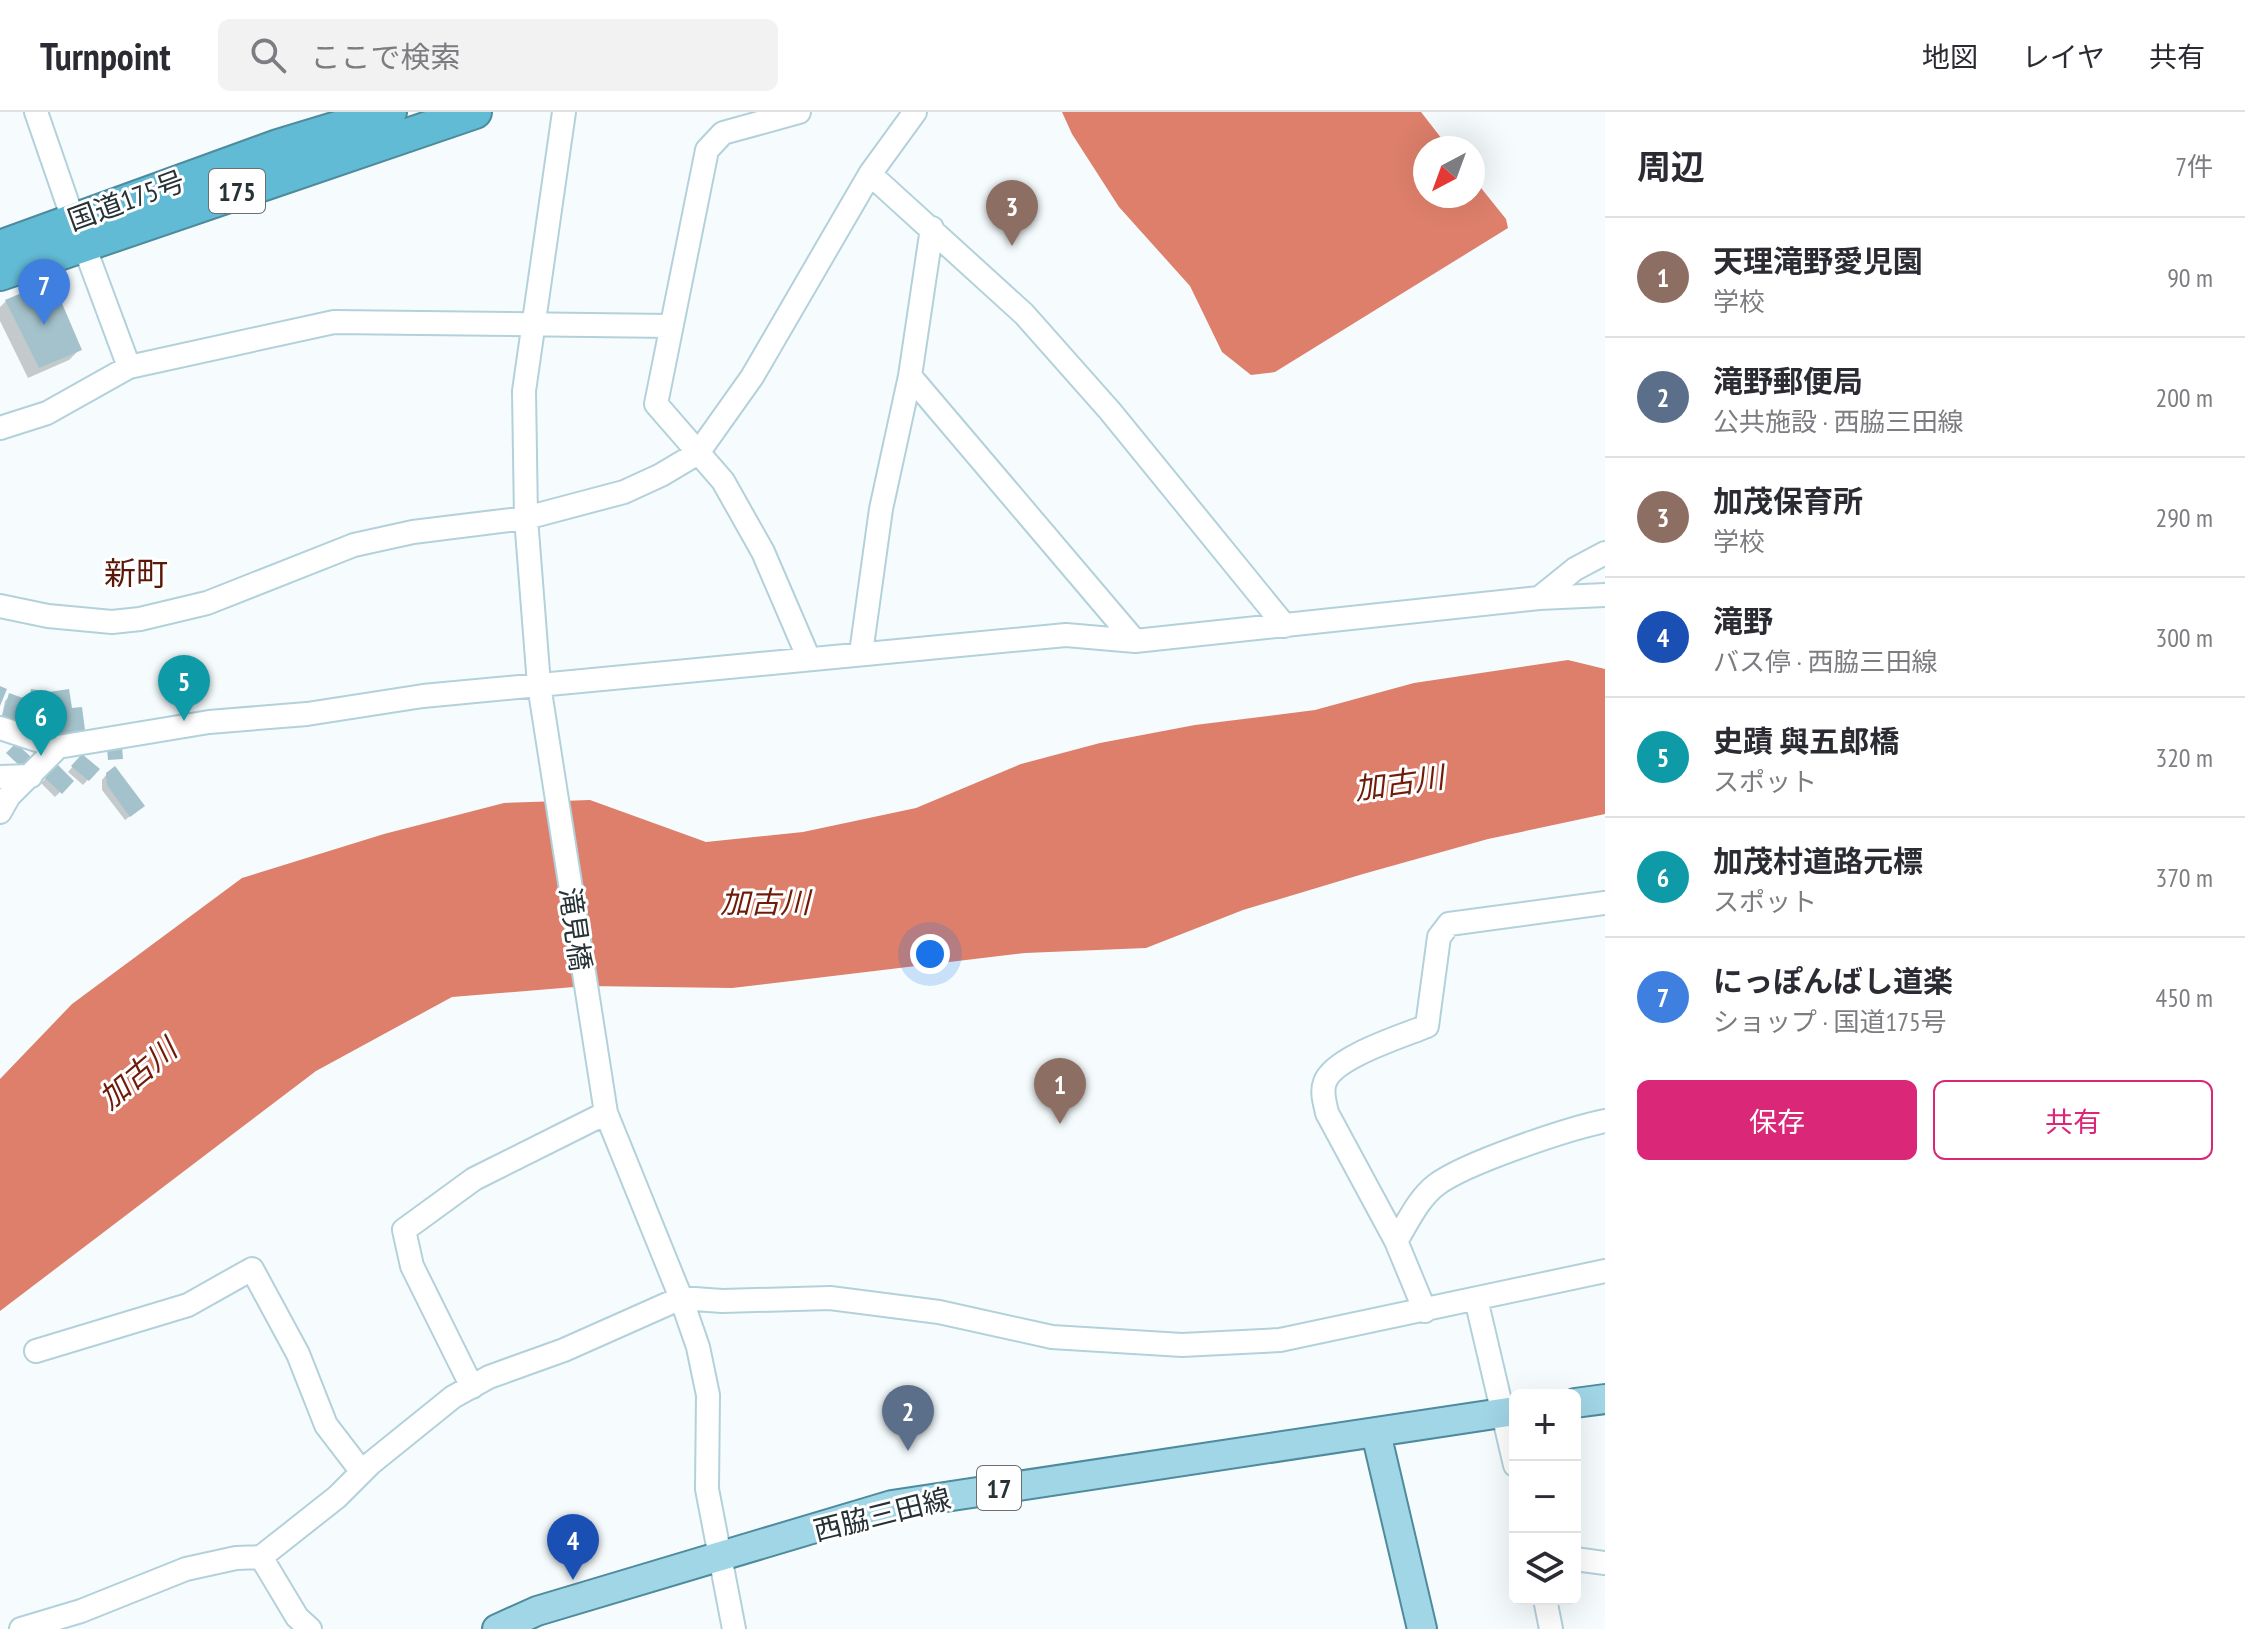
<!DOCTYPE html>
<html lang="ja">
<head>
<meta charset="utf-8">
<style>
	body { margin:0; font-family:"PT Sans Narrow","Noto Sans JP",sans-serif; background:#f2f2f3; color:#2b2b33 }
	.controls { position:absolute; right:24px; bottom:24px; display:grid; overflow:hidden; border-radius:12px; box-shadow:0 8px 32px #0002 }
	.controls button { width:72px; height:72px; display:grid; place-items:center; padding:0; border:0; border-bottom:2px solid #e1e1e2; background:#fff; color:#2b2b33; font:40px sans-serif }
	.compass { position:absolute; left:1413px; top:24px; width:72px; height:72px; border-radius:50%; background:#fff; box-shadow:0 8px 32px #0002; rotate:221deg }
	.you { position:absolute; left:930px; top:842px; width:28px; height:28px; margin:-20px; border:6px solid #fff; border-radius:50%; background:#1a73e8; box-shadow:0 0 0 12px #1a73e833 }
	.badge { display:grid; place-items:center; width:52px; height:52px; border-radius:50%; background:#db2777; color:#fff; font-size:26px; font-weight:700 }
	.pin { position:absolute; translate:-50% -66px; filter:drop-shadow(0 2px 4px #0008) }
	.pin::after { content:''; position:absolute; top:42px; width:28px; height:24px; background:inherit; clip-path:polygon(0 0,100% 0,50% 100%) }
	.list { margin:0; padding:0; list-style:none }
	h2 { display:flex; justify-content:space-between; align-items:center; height:104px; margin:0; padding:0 32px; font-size:34px }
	h2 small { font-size:26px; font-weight:400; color:#7c7c81 }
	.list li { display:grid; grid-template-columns:52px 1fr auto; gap:24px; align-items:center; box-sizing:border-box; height:120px; padding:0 32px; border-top:2px solid #e1e1e2 }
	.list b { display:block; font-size:30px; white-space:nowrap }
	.list p { margin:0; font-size:26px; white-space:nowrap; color:#7c7c81 }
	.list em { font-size:26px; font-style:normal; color:#7c7c81 }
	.actions { display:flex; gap:16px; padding:24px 32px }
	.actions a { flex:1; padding:18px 0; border:2px solid #db2777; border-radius:12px; text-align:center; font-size:28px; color:#db2777 }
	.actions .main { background:#db2777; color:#fff }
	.icon { flex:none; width:44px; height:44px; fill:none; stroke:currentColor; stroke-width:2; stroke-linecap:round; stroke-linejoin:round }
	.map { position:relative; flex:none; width:1605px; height:1517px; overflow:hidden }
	header { display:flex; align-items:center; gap:48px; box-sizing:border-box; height:112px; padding:0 40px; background:#fff; border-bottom:2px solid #e1e1e2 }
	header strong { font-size:38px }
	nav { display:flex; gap:44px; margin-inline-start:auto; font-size:28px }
	.search { width:560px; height:72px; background:#f2f2f3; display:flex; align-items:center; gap:20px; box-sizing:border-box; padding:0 28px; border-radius:12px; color:#7c7c81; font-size:30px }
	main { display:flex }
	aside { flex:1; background:#fff }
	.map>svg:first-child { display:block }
	.water { fill:#dd7f6a }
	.shadow { fill:#0003 }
	.building { fill:#a4c2cb }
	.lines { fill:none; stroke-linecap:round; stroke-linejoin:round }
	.minor-casing { stroke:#b3d1db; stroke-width:26 }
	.major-casing { stroke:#4d8b9d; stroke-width:32 }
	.highway-casing { stroke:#4d8b9d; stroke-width:36 }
	.minor { stroke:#fff; stroke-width:22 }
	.major { stroke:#a1d6e6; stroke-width:28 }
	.highway { stroke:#62bbd5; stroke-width:32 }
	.labels { text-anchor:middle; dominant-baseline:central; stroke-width:6; stroke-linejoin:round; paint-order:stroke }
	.shield { fill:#fff; stroke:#687072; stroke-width:2 }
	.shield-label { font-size:26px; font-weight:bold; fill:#273236 }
	.street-label { font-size:28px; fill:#273236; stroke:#fff }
	.water-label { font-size:30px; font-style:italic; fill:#6f1b08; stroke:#fff }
	.quarter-label { font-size:32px; fill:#5a1809; stroke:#fff }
</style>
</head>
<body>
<header>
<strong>Turnpoint</strong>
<div class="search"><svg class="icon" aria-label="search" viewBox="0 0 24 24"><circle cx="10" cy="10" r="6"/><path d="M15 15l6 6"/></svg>ここで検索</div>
<nav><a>地図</a><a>レイヤ</a><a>共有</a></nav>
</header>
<main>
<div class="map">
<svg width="1605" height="1517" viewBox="0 0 1605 1517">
	<rect width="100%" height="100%" fill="#f6fcfe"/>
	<!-- water -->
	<path class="water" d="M1062,0H1421L1449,36H1425V84H1473V66L1506,107L1508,116L1275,260L1251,263L1222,240L1190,174L1119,95L1072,22Z
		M1568,548L1605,557V702L1488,727L1363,762L1243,798L1146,836L1025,841L732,876L586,874L452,885L316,959L0,1199V967L72,892L242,766L384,722L504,691L590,688L706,730L803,720L916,696L1021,652L1100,631L1195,613L1315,598L1414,571Z"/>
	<!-- shadow -->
	<path class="shadow" d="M6,189L80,237L69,248L28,266L0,209V195Z
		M32,579L38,596L47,598L45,587L50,582L71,598L83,617L78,622L52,626L47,599L20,619L23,592L0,613L5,589L10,584L26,589Z
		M82,644L97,658L83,673L68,660Z
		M57,655L71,669L55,685L41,671Z
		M107,662L137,699L125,708L102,678V668Z"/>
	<!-- building -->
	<path class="building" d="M52,168L82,238L39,256L5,188Z
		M0,574L7,577L0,594Z
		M31,577L43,579L40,594L49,596L45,619L24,614Z
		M69,577L72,596L82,595L85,618L56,622L49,580Z
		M9,581L26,587L18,613L1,608Z
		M16,631L31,645L21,655L6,641Z
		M122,635L123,647L108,648L107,636Z
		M82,642L100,657L89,669L71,654Z
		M57,652L74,669L62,682L44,665Z
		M115,654L145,694L130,705L107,673L106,661Z"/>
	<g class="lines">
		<defs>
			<path id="minor" d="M36,0L73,107
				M564,0L524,279L526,406L539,573L606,1001L681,1186L698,1235L708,1283L707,1377L734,1517
				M799,0L723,21L707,38L656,292L723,369L763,440L809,547
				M870,62L1024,202L1110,299L1285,514
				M83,131L129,255
				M910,264L1135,529
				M0,316L47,301L129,255L334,210L671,214
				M1539,486L1575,457L1605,441
				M0,494L48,504L112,510L140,507L207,491L354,433L413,420L526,406L624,380L661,363L698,341L752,265L870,62L915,0
				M861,541L881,397L910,264L932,116
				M0,616L58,635L209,610L307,602L423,584L1066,523L1135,529L1539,486L1605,483
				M0,665L31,664
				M0,700L9,684L58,635
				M1605,791L1449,812L1439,825L1427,914C1403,924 1334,945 1325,970C1321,980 1325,991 1327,1001L1396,1129C1408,1110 1418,1087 1436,1073C1465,1051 1567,1017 1605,1009
				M1396,1129L1425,1199
				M1476,1187L1515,1353
				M36,1239L188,1193L252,1157L298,1242L326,1313L362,1360
				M472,1275L412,1154L404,1118L474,1067L606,1001
				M261,1445L297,1505L310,1517
				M1575,1447L1605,1451
				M1545,1487L1551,1517
				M21,1517L81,1499L186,1457L236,1446L261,1445L337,1385L370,1352L453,1285L489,1265L564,1238L681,1186L722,1189L830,1186L939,1200L1052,1225L1182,1233L1280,1228L1605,1159"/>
			<path id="major" d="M1575,1291L1605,1287
				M1376,1321L1422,1517
				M497,1517L537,1499L892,1393L1515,1299"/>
			<path id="highway" d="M0,135L278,34L390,0
				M0,162L475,0"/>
		</defs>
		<!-- minor casing -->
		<use href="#minor" class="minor-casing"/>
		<!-- major casing -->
		<use href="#major" class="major-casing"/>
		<!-- highway casing -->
		<use href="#highway" class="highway-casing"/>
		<!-- minor -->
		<use href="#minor" class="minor"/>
		<!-- major -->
		<use href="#major" class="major"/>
		<!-- highway -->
		<use href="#highway" class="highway"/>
	</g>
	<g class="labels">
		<!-- shield labels -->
		<g class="shield">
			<rect x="209" y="57" width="56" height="44" rx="6"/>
			<rect x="977" y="1354" width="44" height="44" rx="6"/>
		</g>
		<g class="shield-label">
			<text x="237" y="79">175</text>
			<text x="999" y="1376">17</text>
		</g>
		<!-- street labels -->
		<g class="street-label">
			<text transform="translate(126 88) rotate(-20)">国道175号</text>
			<text transform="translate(576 817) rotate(82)">滝見橋</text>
			<text transform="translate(882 1402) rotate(-14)">西脇三田線</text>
		</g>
		<!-- water labels -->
		<g class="water-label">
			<text transform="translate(1399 670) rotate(-8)">加古川</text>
			<text x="765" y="789">加古川</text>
			<text transform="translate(137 961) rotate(-40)">加古川</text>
		</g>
		<!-- quarter labels -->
		<g class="quarter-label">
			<text x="136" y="461">新町</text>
		</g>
	</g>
</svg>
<div class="controls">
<button>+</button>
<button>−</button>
<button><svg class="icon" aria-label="layers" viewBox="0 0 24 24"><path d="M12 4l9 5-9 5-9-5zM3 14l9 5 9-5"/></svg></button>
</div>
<svg class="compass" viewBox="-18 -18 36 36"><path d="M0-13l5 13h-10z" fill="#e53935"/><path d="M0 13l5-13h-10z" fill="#7c7c81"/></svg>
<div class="you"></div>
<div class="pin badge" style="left:1060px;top:1012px;background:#8d6e63">1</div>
<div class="pin badge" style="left:908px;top:1339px;background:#5c6f8a">2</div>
<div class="pin badge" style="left:1012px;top:134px;background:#8d6e63">3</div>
<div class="pin badge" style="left:573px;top:1468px;background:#1a4fb4">4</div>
<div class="pin badge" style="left:184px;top:609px;background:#0f9aa8">5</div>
<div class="pin badge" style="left:41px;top:644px;background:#0f9aa8">6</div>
<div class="pin badge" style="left:44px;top:213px;background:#3f7fe0">7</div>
</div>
<aside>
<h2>周辺<small>7件</small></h2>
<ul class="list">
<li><span class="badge" style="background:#8d6e63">1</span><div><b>天理滝野愛児園</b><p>学校</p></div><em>90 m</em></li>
<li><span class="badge" style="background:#5c6f8a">2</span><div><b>滝野郵便局</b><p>公共施設 · 西脇三田線</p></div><em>200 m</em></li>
<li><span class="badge" style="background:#8d6e63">3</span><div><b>加茂保育所</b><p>学校</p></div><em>290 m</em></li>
<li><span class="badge" style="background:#1a4fb4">4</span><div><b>滝野</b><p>バス停 · 西脇三田線</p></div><em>300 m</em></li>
<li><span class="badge" style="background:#0f9aa8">5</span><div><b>史蹟 與五郎橋</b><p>スポット</p></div><em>320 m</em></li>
<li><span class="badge" style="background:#0f9aa8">6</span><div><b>加茂村道路元標</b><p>スポット</p></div><em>370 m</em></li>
<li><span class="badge" style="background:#3f7fe0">7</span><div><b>にっぽんばし道楽</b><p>ショップ · 国道175号</p></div><em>450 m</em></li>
</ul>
<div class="actions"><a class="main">保存</a><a>共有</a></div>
</aside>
</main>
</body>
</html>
